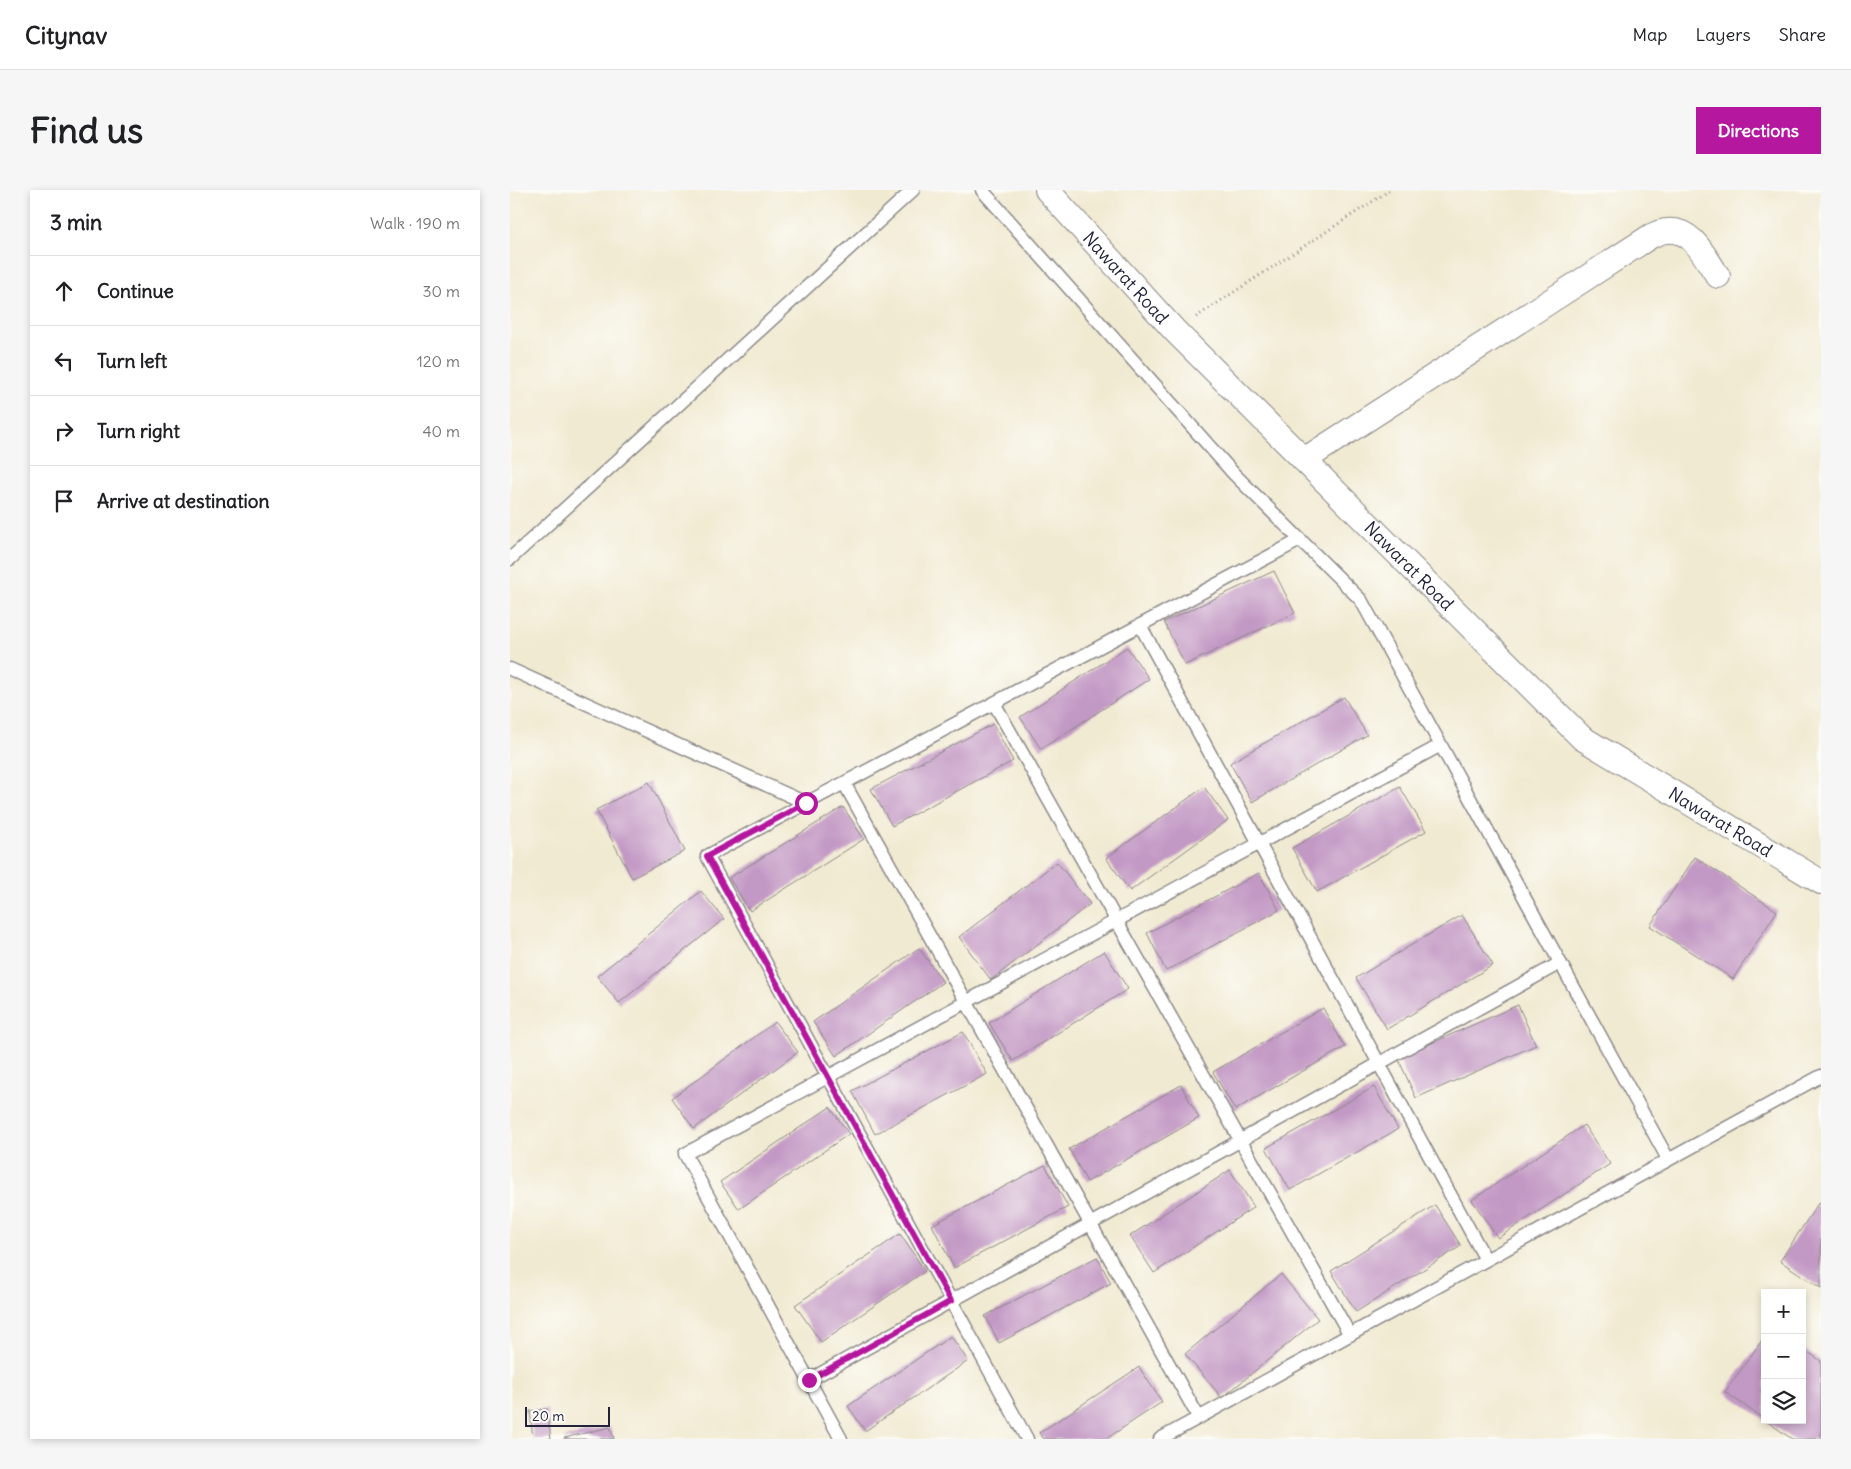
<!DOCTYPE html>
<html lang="en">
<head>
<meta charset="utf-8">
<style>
	body { margin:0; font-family:Delius,sans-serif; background:#f6f6f6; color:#202124 }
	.controls { position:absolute; right:15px; bottom:15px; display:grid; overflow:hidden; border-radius:0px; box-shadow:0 2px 8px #0003 }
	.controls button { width:45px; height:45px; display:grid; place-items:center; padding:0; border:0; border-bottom:1px solid #e0e0e0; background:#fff; color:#202124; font:25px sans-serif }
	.scale { position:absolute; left:15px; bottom:12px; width:85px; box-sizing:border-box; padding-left:5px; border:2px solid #22223b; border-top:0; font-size:14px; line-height:18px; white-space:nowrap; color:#22223b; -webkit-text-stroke:4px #fdfcf7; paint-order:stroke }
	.stop { position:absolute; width:15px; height:15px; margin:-11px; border:4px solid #b5179e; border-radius:50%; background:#fff }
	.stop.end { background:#b5179e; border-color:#fff; box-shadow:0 1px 5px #0008 }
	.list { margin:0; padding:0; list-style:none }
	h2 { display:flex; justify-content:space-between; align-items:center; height:65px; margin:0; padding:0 20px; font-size:21px }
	h2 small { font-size:16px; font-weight:400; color:#757577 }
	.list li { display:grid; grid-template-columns:32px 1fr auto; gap:15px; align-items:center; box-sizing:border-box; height:70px; padding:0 20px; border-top:1px solid #e0e0e0 }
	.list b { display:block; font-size:19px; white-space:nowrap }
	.list em { font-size:16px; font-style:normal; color:#757577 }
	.icon { flex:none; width:28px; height:28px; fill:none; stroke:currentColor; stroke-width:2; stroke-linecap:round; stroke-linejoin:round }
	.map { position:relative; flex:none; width:1311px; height:1249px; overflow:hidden; border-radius:0px }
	header { display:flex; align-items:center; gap:30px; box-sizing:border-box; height:70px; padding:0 25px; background:#fff; border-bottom:1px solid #e0e0e0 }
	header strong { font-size:24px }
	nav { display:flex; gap:28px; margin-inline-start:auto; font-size:18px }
	.intro { display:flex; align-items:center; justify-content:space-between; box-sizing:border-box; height:120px; padding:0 30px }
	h1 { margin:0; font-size:35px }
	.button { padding:12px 22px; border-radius:0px; background:#b5179e; color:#fff; font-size:18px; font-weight:700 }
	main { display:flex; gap:30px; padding:0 30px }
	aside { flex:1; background:#fff; border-radius:0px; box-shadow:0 2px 8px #0003 }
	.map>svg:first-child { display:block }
	.building { fill:#c298c4 }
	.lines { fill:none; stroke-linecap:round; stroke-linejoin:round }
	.lane-casing { stroke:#8a8686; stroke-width:15 }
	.street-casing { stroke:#8a8686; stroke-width:26 }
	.path { stroke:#8a8686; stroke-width:3; stroke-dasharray:1 4; stroke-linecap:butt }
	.lane { stroke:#fff; stroke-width:12 }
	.street { stroke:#fff; stroke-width:24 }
	.route { stroke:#b5179e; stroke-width:6 }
	.labels { text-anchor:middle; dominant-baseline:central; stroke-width:4; stroke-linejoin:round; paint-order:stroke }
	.street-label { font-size:18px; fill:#22223b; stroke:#fdfcf7 }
</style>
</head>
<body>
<header>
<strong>Citynav</strong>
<nav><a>Map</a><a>Layers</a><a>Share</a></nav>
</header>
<div class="intro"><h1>Find us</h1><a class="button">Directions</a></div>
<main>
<aside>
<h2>3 min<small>Walk · 190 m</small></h2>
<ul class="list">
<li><svg class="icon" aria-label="ahead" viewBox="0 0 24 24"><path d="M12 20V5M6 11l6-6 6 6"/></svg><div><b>Continue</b></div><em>30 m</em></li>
<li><svg class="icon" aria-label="left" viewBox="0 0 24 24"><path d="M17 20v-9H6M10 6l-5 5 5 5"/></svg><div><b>Turn left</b></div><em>120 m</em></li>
<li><svg class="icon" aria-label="right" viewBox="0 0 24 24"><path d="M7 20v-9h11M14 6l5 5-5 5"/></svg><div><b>Turn right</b></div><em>40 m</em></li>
<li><svg class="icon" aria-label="arrive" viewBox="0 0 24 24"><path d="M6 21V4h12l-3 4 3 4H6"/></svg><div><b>Arrive at destination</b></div></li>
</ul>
</aside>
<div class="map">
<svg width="1311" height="1249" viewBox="0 0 1311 1249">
	<rect width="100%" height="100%" fill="#fdfcf7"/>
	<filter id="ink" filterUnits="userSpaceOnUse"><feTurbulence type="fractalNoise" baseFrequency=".02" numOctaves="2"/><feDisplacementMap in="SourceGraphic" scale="10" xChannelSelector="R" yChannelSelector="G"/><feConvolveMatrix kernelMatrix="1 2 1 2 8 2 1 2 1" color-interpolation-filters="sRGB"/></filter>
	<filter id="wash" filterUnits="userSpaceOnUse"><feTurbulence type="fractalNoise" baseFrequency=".0096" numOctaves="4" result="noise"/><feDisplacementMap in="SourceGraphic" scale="20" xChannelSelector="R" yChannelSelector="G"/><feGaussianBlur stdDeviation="1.12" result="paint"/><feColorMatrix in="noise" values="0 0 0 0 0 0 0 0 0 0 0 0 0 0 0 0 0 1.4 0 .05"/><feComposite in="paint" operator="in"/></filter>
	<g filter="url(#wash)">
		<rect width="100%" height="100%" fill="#f1ead2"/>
		<g id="blocks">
			<!-- building -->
			<path class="building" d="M764,381L785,423L675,475L654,432Z
				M617,457L639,489L531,559L510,527Z
				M834,507L857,545L742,612L720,573Z
				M483,534L503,571L382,636L361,599Z
				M139,592L175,661L122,688L86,620Z
				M694,597L718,630L620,701L596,668Z
				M890,597L916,641L807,702L782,658Z
				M333,617L354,649L240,721L219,688Z
				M1185,667L1267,721L1223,789L1140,736Z
				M547,672L580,714L481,790L449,747Z
				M749,683L769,720L656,781L637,743Z
				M191,701L214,729L109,813L87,786Z
				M952,725L983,775L877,839L846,788Z
				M409,758L433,792L326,866L303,832Z
				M594,761L618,799L503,871L479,833Z
				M1008,815L1026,855L906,908L888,868Z
				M813,818L835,857L725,920L703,882Z
				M265,832L288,862L184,939L162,908Z
				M453,842L477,884L365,944L342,901Z
				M671,895L689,928L577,992L559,959Z
				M864,897L888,939L780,1000L756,958Z
				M320,917L339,944L229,1019L210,992Z
				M1074,935L1100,974L988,1048L962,1010Z
				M535,975L558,1017L444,1078L422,1035Z
				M720,980L744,1017L644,1083L620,1046Z
				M1309,1012L1311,1013V1098L1270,1071Z
				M925,1015L951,1056L846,1122L821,1081Z
				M390,1044L415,1081L311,1152L285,1115Z
				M587,1067L601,1093L489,1153L475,1126Z
				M771,1084L808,1129L712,1208L675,1164Z
				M441,1146L458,1171L355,1241L338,1216Z
				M1255,1146V1230L1215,1202Z
				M1292,1158L1311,1171V1249H1282L1255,1230H1292Z
				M629,1177L652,1212L596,1249H534L529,1243Z
				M37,1219L41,1249H23L20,1221Z
				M100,1237L104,1249H54V1248Z"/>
		</g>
	</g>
	<g filter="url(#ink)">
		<use href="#blocks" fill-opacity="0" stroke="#8a8686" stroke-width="1"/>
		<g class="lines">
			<defs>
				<path id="lane" d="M472,0L724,284L851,410L1158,969
					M0,369L403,0
					M630,435L976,1070
					M0,479L296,613
					M484,513L840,1145
					M334,593L689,1228
					M299,1190L1050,773
					M331,1249L175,964L931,555
					M517,1249L197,666L790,350
					M650,1249L1311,886"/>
				<g id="street">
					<path id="s1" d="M537,0L665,141L1072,548L1311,692"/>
					<path d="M794,270L1141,46C1146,44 1151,41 1157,41C1183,38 1195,68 1208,86"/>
				</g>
			</defs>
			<!-- lane casing -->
			<use href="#lane" class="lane-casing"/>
			<!-- street casing -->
			<use href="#street" class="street-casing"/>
			<!-- path -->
			<path class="path" d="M686,127L880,0"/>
			<!-- lane -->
			<use href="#lane" class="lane"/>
			<!-- street -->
			<use href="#street" class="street"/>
		</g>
	</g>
	<g class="lines" filter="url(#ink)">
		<!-- route -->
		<path class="route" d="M296,613L197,666L441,1111L299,1190"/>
	</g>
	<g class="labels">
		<!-- street labels -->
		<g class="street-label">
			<text stroke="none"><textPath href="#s1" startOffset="118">Nawarat Road</textPath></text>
			<text stroke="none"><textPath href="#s1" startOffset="522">Nawarat Road</textPath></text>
			<text stroke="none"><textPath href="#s1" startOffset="928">Nawarat Road</textPath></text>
		</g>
	</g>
</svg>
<div class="controls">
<button>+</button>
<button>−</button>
<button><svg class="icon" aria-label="layers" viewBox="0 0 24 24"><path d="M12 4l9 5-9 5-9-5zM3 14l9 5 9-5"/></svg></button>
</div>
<div class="scale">20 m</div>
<div class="stop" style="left:296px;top:613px"></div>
<div class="stop end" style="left:299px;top:1190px"></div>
</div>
</main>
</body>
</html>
